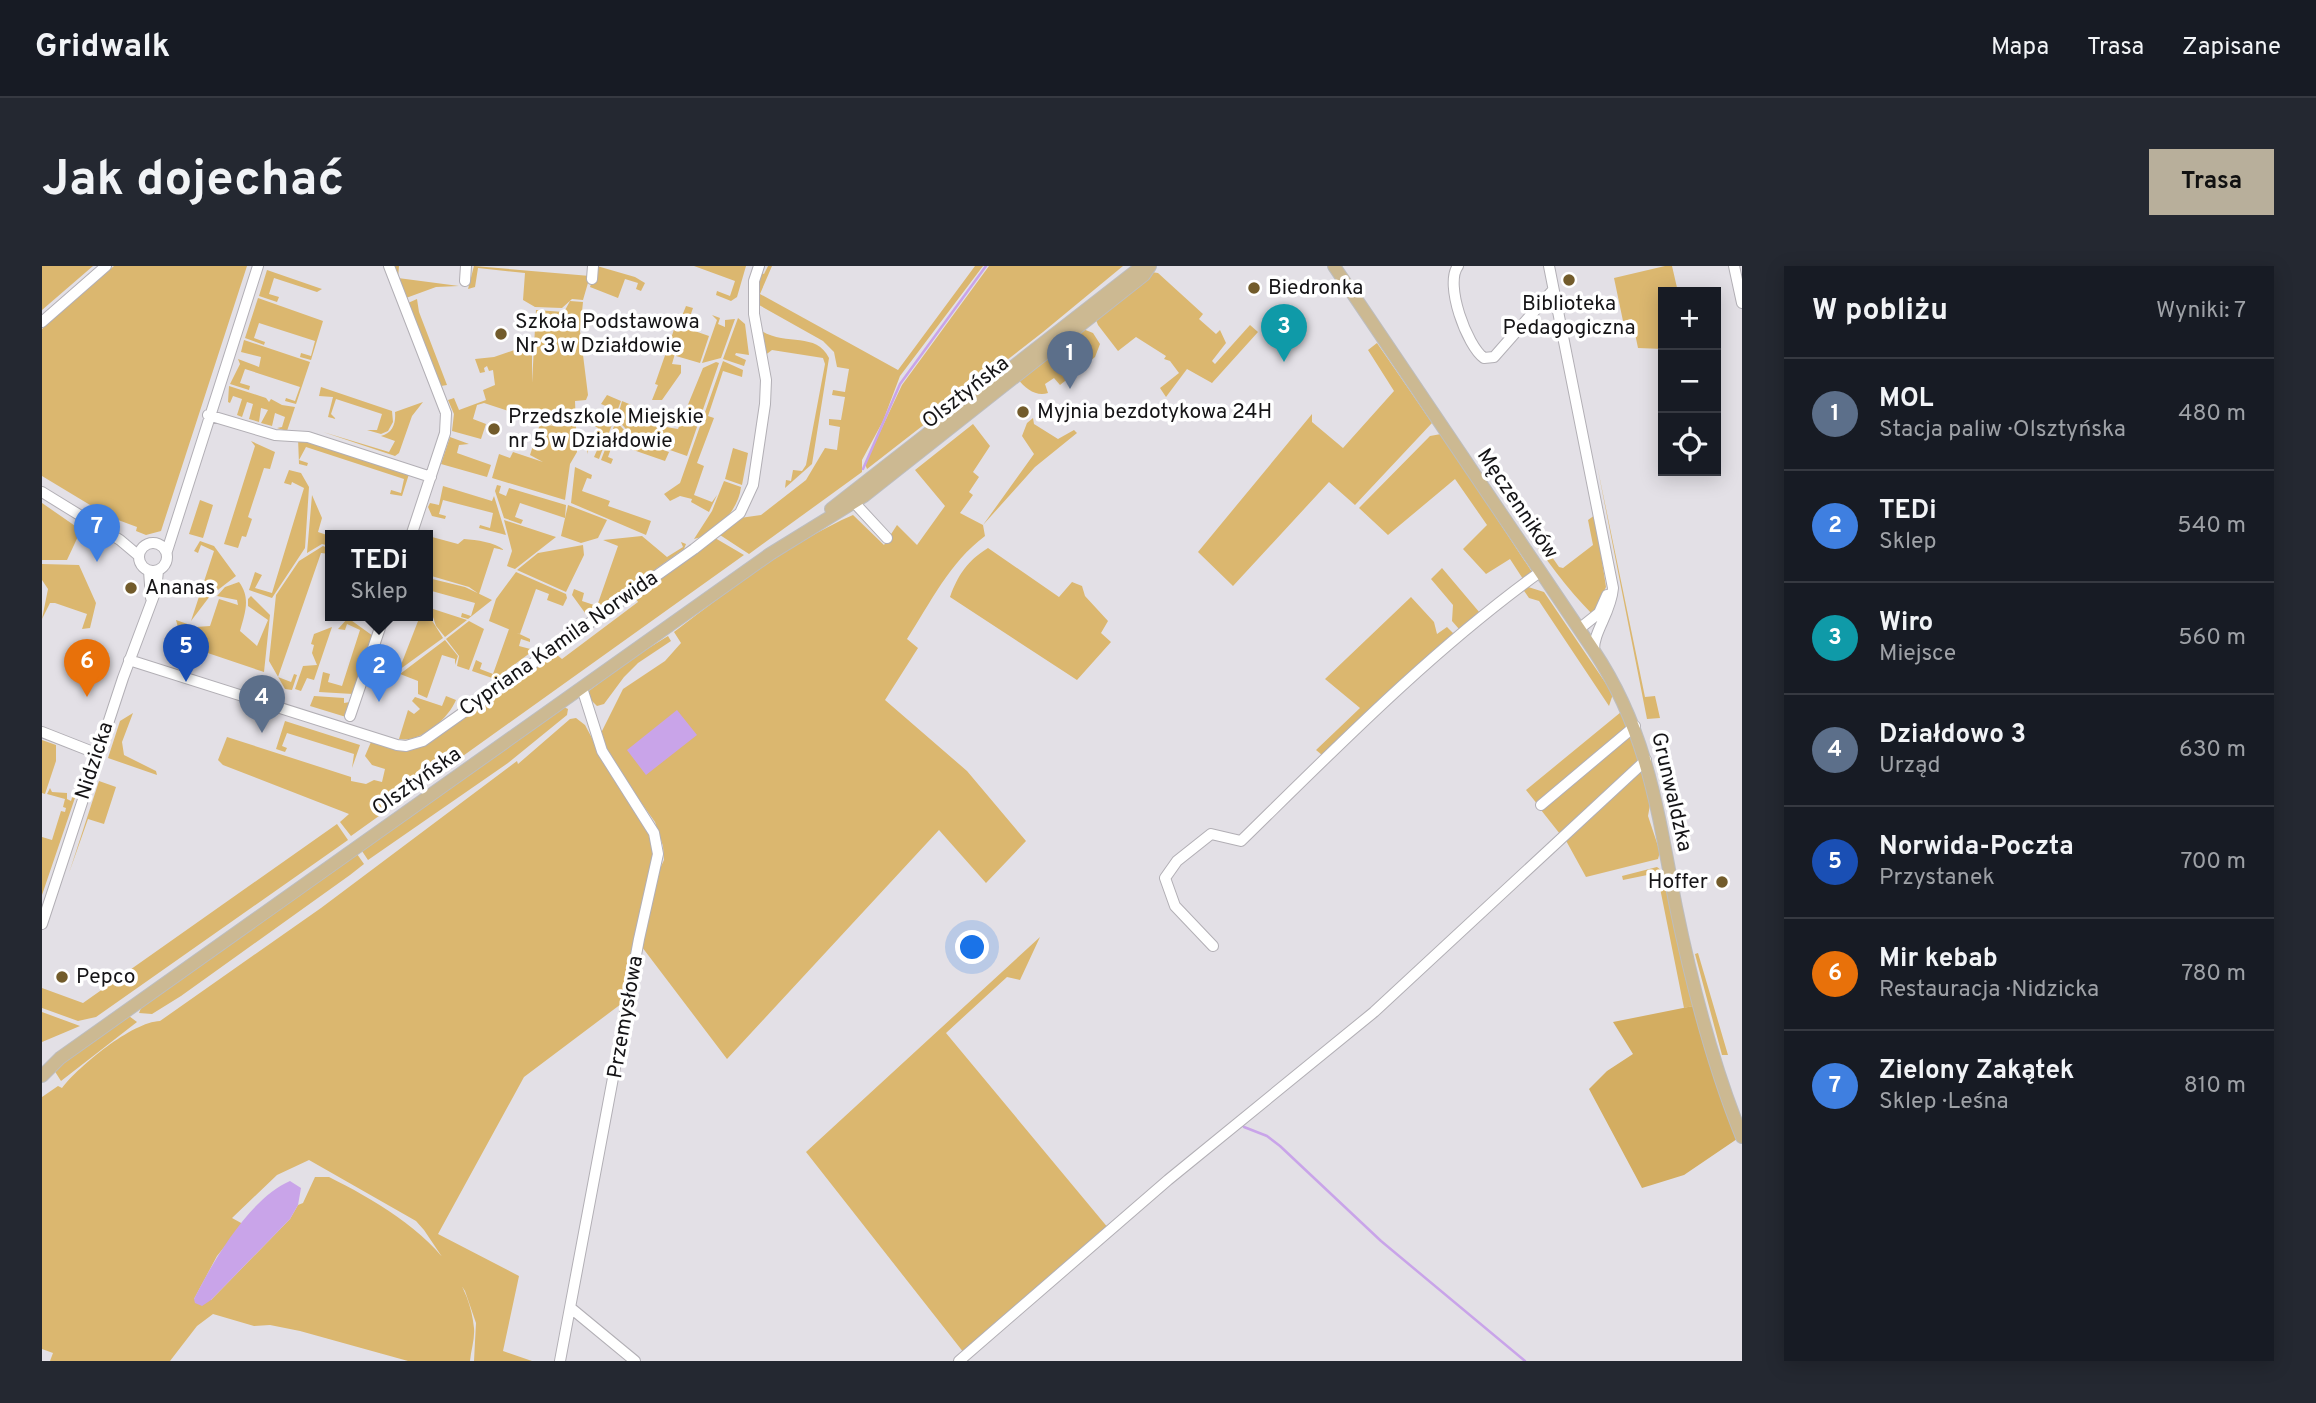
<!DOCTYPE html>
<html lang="pl">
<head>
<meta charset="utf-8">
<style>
	body { margin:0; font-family:Overpass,sans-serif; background:#242831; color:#f1f3f6 }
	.controls { position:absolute; right:21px; top:21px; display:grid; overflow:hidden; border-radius:0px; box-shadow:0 4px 18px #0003 }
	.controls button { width:63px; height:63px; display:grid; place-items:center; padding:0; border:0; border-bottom:2px solid #363941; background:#171b24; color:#f1f3f6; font:35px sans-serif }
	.you { position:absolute; left:931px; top:682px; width:24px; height:24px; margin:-18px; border:5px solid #fff; border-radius:50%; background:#1a73e8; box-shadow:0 0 0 10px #1a73e833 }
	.badge { display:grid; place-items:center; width:46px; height:46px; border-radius:50%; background:#b8af9b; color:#fff; font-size:23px; font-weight:700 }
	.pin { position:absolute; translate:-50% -58px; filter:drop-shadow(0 2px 4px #0008) }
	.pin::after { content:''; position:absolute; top:37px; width:24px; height:21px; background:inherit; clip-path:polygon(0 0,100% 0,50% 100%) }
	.popup { position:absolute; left:283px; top:264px; width:108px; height:91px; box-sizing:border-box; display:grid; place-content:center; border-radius:0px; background:#171b24; filter:drop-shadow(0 2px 5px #0005); font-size:23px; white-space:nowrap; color:#9ea1a6 }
	.popup b { font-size:26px; color:#f1f3f6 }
	.popup::after { content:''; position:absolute; left:50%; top:100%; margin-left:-14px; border:14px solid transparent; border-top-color:#171b24 }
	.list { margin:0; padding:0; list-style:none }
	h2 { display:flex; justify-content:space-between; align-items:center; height:91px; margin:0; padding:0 28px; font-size:30px }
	h2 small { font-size:23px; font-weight:400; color:#9ea1a6 }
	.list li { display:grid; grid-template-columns:46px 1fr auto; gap:21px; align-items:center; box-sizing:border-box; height:112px; padding:0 28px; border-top:2px solid #363941 }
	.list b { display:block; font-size:26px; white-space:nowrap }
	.list p { margin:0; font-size:23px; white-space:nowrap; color:#9ea1a6 }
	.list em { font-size:23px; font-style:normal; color:#9ea1a6 }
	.icon { flex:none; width:38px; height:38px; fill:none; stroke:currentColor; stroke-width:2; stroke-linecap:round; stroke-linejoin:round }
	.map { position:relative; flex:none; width:1700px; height:1095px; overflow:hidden; border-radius:0px }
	header { display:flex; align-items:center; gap:42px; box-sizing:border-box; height:98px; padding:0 35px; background:#171b24; border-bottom:2px solid #363941 }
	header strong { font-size:33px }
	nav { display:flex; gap:38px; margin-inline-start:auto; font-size:24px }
	.intro { display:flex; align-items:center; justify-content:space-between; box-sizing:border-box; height:168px; padding:0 42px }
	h1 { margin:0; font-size:49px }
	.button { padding:18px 32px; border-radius:0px; background:#b8af9b; color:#111; font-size:24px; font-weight:700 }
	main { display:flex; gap:42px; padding:0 42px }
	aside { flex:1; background:#171b24; border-radius:0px; box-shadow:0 4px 18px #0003 }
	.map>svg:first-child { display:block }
	.green { fill:#dbb76f }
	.forest { fill:#d3ad61 }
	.water { fill:#c9a4e9 }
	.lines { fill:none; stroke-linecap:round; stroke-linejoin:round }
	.stream { stroke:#c9a4e9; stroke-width:2.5 }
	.minor-casing { stroke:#b2afb5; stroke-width:12 }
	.major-casing { stroke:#bdbdbe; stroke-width:14 }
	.minor { stroke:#fff; stroke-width:10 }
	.major { stroke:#ccb992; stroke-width:12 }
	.poi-dot { fill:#725b2b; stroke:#fff; stroke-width:2.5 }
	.labels { text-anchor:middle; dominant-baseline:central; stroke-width:7; stroke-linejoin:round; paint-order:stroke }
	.poi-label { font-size:21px; fill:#151416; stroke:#fff; text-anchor:start }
	.street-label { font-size:21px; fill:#151416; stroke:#fff }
</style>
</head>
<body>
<header>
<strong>Gridwalk</strong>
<nav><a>Mapa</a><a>Trasa</a><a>Zapisane</a></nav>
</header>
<div class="intro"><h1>Jak dojechać</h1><a class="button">Trasa</a></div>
<main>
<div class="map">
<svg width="1700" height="1095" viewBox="0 0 1700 1095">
	<rect width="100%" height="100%" fill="#e3e0e6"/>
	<!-- green -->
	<path class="green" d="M0,0H51L0,44Z
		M72,0H205L119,265L104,269L94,265L95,261L68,251L0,210V63Z
		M351,0H357L356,12L417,20L394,21L364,32Z
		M432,0L548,10L541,34L530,33L520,42L493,41L481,34L483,7L436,2L433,21L426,23Z
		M555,0L593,11L603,17L599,25L594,23L596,17L583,13L576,32L548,21Z
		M652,0H704L695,31L689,35L674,29L675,25L688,30L693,15Z
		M726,0H730L718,28L856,104L933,0H941L858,110L841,155L820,194V206L707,288L678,269L698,252L719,249L764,214L783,182L795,184L798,161L787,159V153L799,154L803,131L790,129L791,124L803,126L807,103L795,101L792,86L781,75L710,35L717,6L722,8Z
		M947,0H1081L1001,66L825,203L823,198L860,119Z
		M1623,0H1630L1636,26H1621V83L1596,82L1590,53L1581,55L1572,12Z
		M225,4L280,23L275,26L232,12L227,28L237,31L235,36L217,30Z
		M1109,6L1116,7L1161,48L1157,53L1174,68L1178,64L1184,77L1170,95L1173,98L1208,59L1216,66L1170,117L1145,103L1124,131L1118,122L1137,107L1128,95L1122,93L1124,90L1094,71L1076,85L1056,59L1054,54Z
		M216,32L281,55L269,94L258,91L259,87L269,90L273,75L217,57L212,72L223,76L222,79L203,72Z
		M375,33L377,46L405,119L399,120L366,37Z
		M528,35L541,36L538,65L546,129L544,134L533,135L535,186L528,198L523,234L450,212L457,188L468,192L471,186L501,196L488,189L498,158L513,160L442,137L435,139L431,153L444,158L439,173L410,165L412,148L406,134L412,132L417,144L444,134L441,124L453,119L451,104L447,105L445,100L442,102L443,106L438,107L433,93L452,91L490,78V117L494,44L522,46Z
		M644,40L651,42L644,62L667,70L658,97L634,90V84L630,98L639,99V107L620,134H610L616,119L613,118L635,55H638Z
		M670,49L678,52L676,58L683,61V54L693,53L679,92L660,97L675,54Z
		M696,52L703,58L707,89L694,87L693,89L704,94L702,100L681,93Z
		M1041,63L1051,67L1058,78L1053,91L1018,119L1012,112L1003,118L1006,127C995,131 983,123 976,113Z
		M718,64C743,81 774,65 787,92L770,198L743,222L744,214L749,215L751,204L760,205L764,199L783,98L781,92L730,84L722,90Z
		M202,74L268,96L254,138L243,135L244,132L253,135L258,121L203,103L198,117L208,120L207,124L188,118L198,98L196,93L217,101L219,91L199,86Z
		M1335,77L1390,157L1313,239L1287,216L1191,320L1156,286L1270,148V156L1301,182L1352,125L1326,84Z
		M681,95L701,104L700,111L681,105L666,150L672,152L655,197L662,200L652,229L670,236L675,229L667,246L649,236L650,233L638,230L628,235L622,228L638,217Z
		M674,96L677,97L645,190L591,171L575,153L580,135L592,140L590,148C605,154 619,161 636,163L661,102Z
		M187,120L224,132L227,136L229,133L240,139L253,141L245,165L235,162L240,161L243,151L233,147L230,160L219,157L226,144L219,142L217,156L207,153L211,138L205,136L200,151L195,149L200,133L191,130L188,137L186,136Z
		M279,121L350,145L351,156L346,165L339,168L325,164H335L340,148L294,133L289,148L294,153L286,151L291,131L277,130Z
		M565,129L579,135L557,193L552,191L556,182L548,179L545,188L546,177L551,178L556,162L551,159H557L564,140L559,138Z
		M381,136L370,150L357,187L353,190L281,166L347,186L353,175L339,170C351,167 354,157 353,146Z
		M991,152L992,158L1016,173L1032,164L1035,167L993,201L941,259L943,270C907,297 889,336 865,373L876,382L843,434L925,505L984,575L944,617L897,564L685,793L600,681L614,611L622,594L621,580L613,556L568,493L559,467L581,423L623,395L639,377L632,366C688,324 747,277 811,249L842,279L855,259L875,279L903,240L873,204L931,158L948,180L931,206L937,211L927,226L931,229L918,247L941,259L992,188L980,170L985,157Z
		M574,155L590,173L627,186L623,195L571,177L566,191L571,193L569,198L559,194Z
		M1399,168L1490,306L1481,313L1468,293L1444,308L1421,283L1445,259L1413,213L1346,269L1317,242L1388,170Z
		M408,171L427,178L417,179L415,187L449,199L445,211L399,198Z
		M256,172L367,208L360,230L348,228L349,224L359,227L362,213L264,181L257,194L266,197L265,200L257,198Z
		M209,175L233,186L228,203L222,202L206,251L210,253L204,271L200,270L196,282L182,278L213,180Z
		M691,182L706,187L700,219L683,213Z
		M1439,189L1517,301L1521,302L1551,279L1546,254L1553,249L1564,321L1551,349C1505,303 1472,244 1436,191Z
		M1555,199L1603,431L1613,430L1618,452L1605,453Z
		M533,201L550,209L549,213L545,212L540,225L568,235L566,240L609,255L604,269L529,237Z
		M247,204L259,207L267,221L263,282L230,332L207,324L213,306L220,309L213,322L230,327L262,222L250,216L249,219L242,217Z
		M682,215L699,221C697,243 674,269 652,273L670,245Z
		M455,219L459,220L457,227L464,230L467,222L524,239L523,252L478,237L473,251L481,254L479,258L462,252L453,225Z
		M401,220L450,235L452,230L464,269L437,262L438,259L448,262L451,247L401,234L397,248L404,250L403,253L390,250L386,241L388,237L397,239Z
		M270,229L280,252L276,266L288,270V280L280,278L265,287Z
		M158,234L171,239L161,272L147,268Z
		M0,237L39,264L25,294H0Z
		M526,239L565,254L556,272L539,277L519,270Z
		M462,254L514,271L473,303L465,300L470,285Z
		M600,270L625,291L641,281L639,276L644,278L642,283L546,351L530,329L532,323L542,327L540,335L555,340L576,280L561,274Z
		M390,271L416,278L422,273C435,274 452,276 462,284L452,282L437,328L427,321L386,309V274Z
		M673,272L702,289L309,570L298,556L307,548L181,499L176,494L185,471L309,511V515L324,518L332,514L340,516L343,503L330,499L323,490L329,476L360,484L408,459L514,388L520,393L596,336L593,331Z
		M158,275L172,280L194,310L168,330L149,355L172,285L159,279L156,287L152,285Z
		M541,279L542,289L524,326L475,304L496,287Z
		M281,280L288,283V288L279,287L236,411L249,416L252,408L255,409L250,424L243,423L227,395L234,329L257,295Z
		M946,282L1017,331L1030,316L1040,320L1043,330L1066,355L1059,367L1069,376L1035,414L908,331C916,309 925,295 946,282Z
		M0,298L37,299L54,337L48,362L40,363L45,348L13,337H8L0,353L6,323L0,314Z
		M1400,302L1438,347L1417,363L1410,355L1411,339L1389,313Z
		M474,306L524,328L525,332L521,340L505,334L507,328L494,323L478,368L447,355L454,333Z
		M386,312L423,321L450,334L426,353L419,351L420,347L429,350L433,337L386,324Z
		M197,316C209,332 203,347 198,365L215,380L226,354L206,340V333L209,330L228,349L222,406L139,378L132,391L141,394L140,397L132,395L137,365L134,354L154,361L168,360L177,333L196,339L195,334L175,330L183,321Z
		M1483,320L1502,326L1571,428L1567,440L1497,335L1487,332L1480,322Z
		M1369,331L1392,356L1395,368L1405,361L1414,370L1280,489L1274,484L1318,442L1283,413Z
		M388,342L425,354L403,371L394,360Z
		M386,348L401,372L357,404L378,350Z
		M306,352L331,370L311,428L277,426L281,406L288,408L286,416L300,420L318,364L305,358L303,364L296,363Z
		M427,355L442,363L427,404L415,400L417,390L404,373Z
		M290,361L272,414L265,412L259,425L253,423L261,400L275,399L270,387L272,379L269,378L272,368Z
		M467,363L488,373V376L479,373L477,380L492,384L453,413L430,405L434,394L440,397L438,403L451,408Z
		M626,370L629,375L596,397L582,411L562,438L555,440L543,428L586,395Z
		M403,374L416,390L413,399V393L400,389L385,432L376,428V415L358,408Z
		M272,430L302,432V437L308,436L304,451L268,440Z
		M404,430L414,434C406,453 379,477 357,473L366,444L372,448L378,443L370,435L373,431L400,440Z
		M522,441L526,443L525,449L466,497L326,594L320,585Z
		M1579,446L1586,463L1496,539L1484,524Z
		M91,447L80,476L82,489L114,505L115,509L66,492L78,455Z
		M534,452L543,459L573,515L607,566L611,590L583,735L482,811L396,968L477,1010L461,1085L490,1095H432L434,1057L423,1025L382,964L374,955L267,894L235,909L190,952L201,958L175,990L152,1033L169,1034L248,953L256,939L261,937L273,911H287C347,941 425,987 432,1062C433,1073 429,1084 428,1095H366L258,1065L228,1059L212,1060L171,1048L155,1060L128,1095H8L11,1087L0,1083V831L16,820L20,822C37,800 90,756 118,755L279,642L475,495L476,498L528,453Z
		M243,455L318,479L310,502L312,488L245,467L240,480L245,482L243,486L234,483Z
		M1589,469L1597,494L1518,568L1499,544Z
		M0,474L14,479V495L3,528L0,527Z
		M1600,501L1608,539L1606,550L1618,586L1616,593L1544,611L1522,571Z
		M57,515L74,521L62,558L46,553L27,607Z
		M8,522L10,526L25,527V533L29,535L33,522L36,523L0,629V571L10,574L19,545L23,546L24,542L21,541L23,533L5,528Z
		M295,558L306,574L54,751L36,755L0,742V722L41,737Z
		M315,588L322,598L308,609L139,730L110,748L97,747L99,742Z
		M1615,601L1624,608L1651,740L1642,742L1615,607L1581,614L1580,610Z
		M998,671L978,714L965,711L904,767L1067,963L922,1087L764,886Z
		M1656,687L1686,789H1680L1653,688Z
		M0,746L38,760L0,776Z
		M87,750L95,756L19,815L12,804Z"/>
	<!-- forest -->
	<path class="forest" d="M1651,740L1695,873L1642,909L1600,922L1547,823L1565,805L1591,788L1571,756Z"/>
	<!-- water -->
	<path class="water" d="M635,444L655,469L604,509L585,484Z
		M248,915L259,922L256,939L248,953L169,1034L160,1040L153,1037L152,1033C171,995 208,932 248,915Z"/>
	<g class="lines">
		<!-- stream -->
		<path class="stream" d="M821,203L858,118L944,0
			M1202,861L1225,870L1238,880L1339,975L1483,1095"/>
		<defs>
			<path id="minor" d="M347,0L404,147L403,167L369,270
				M1416,0C1402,18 1425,80 1442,92L1452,91L1511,24
				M1507,0L1571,322C1569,347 1551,366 1552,385
				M1692,0L1700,37
				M550,13L551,0
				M423,15L424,0
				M0,56L64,0
				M166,149L233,169L266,171L389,211
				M0,226L78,274L97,290
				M808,232L845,272
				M97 291a14 14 0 1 1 28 0a14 14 0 1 1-28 0Z
				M125,285L216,0
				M107,305L109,332
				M1537,363L1557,347L1565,329
				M87,394L355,479L364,480L381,475L652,283L698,247L711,219L723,138L724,114L712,48V15L717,0
				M308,450L342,350
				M0,466L56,488
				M1499,539L1593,460
				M0,658L81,412L114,324L116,305
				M1171,680L1133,640L1123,612L1135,595L1169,568L1199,575C1294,482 1390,384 1498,306
				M530,1043L593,1095
				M518,1095L597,673L616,588L612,567L560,485L540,422
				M917,1095L1126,914L1332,746L1604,494"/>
			<path id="major" d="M1292,0L1552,385C1606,466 1616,547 1634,641C1650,719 1670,797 1700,871
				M789,243L1100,0
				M0,810L18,792L728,288L822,230L1102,9L1108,0"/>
		</defs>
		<!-- minor casing -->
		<use href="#minor" class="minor-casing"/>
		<!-- major casing -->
		<use href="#major" class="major-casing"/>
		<!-- minor -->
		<use href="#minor" class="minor"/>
		<!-- major -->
		<use href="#major" class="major"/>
	</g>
	<!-- markers -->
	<g class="poi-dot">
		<circle cx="1527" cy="14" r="7"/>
		<circle cx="1212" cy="22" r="7"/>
		<circle cx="459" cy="68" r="7"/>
		<circle cx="981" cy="146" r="7"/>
		<circle cx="452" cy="163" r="7"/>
		<circle cx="89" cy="322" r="7"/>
		<circle cx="1680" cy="616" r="7"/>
		<circle cx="20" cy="711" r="7"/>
	</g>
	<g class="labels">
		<!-- poi labels -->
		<g class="poi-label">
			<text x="1226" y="22">Biedronka</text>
			<text x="1527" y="38" text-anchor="middle">Biblioteka<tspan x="1527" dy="24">Pedagogiczna</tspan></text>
			<text x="473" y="56">Szkoła Podstawowa<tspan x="473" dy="24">Nr 3 w Działdowie</tspan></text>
			<text x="995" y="146">Myjnia bezdotykowa 24H</text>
			<text x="466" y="151">Przedszkole Miejskie<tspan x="466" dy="24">nr 5 w Działdowie</tspan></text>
			<text x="103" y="322">Ananas</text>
			<text x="1666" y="616" text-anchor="end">Hoffer</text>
			<text x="34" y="711">Pepco</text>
		</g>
		<!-- street labels -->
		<g class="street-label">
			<text transform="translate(924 127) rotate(-38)">Olsztyńska</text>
			<text transform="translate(1475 238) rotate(56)">Męczenników</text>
			<text transform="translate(517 378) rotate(-35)">Cypriana Kamila Norwida</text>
			<text transform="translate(53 495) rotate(-72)">Nidzicka</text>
			<text transform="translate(375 516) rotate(-35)">Olsztyńska</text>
			<text transform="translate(1629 526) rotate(77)">Grunwaldzka</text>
			<text transform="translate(584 751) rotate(-80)">Przemysłowa</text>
		</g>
	</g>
</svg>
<div class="controls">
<button>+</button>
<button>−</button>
<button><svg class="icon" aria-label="locate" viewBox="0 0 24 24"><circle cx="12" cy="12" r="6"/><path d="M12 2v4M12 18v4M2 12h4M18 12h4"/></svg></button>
</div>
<div class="you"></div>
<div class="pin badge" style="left:1028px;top:123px;background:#5c6f8a">1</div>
<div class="pin badge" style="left:337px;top:436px;background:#3f7fe0">2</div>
<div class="popup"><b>TEDi</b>Sklep</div>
<div class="pin badge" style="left:1242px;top:96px;background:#0f9aa8">3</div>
<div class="pin badge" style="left:220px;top:467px;background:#5c6f8a">4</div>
<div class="pin badge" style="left:144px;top:416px;background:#1a4fb4">5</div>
<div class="pin badge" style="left:45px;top:431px;background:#e8710a">6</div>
<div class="pin badge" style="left:55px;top:296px;background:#3f7fe0">7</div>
</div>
<aside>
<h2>W pobliżu<small>Wyniki: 7</small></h2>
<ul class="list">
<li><span class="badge" style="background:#5c6f8a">1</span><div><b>MOL</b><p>Stacja paliw · Olsztyńska</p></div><em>480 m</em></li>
<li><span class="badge" style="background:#3f7fe0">2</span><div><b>TEDi</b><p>Sklep</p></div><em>540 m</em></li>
<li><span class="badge" style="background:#0f9aa8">3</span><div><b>Wiro</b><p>Miejsce</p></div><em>560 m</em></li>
<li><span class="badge" style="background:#5c6f8a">4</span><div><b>Działdowo 3</b><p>Urząd</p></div><em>630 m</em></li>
<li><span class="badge" style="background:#1a4fb4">5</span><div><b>Norwida-Poczta</b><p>Przystanek</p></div><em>700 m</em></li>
<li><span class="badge" style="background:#e8710a">6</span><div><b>Mir kebab</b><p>Restauracja · Nidzicka</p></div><em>780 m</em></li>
<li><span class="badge" style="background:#3f7fe0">7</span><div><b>Zielony Zakątek</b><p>Sklep · Leśna</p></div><em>810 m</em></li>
</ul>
</aside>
</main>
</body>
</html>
